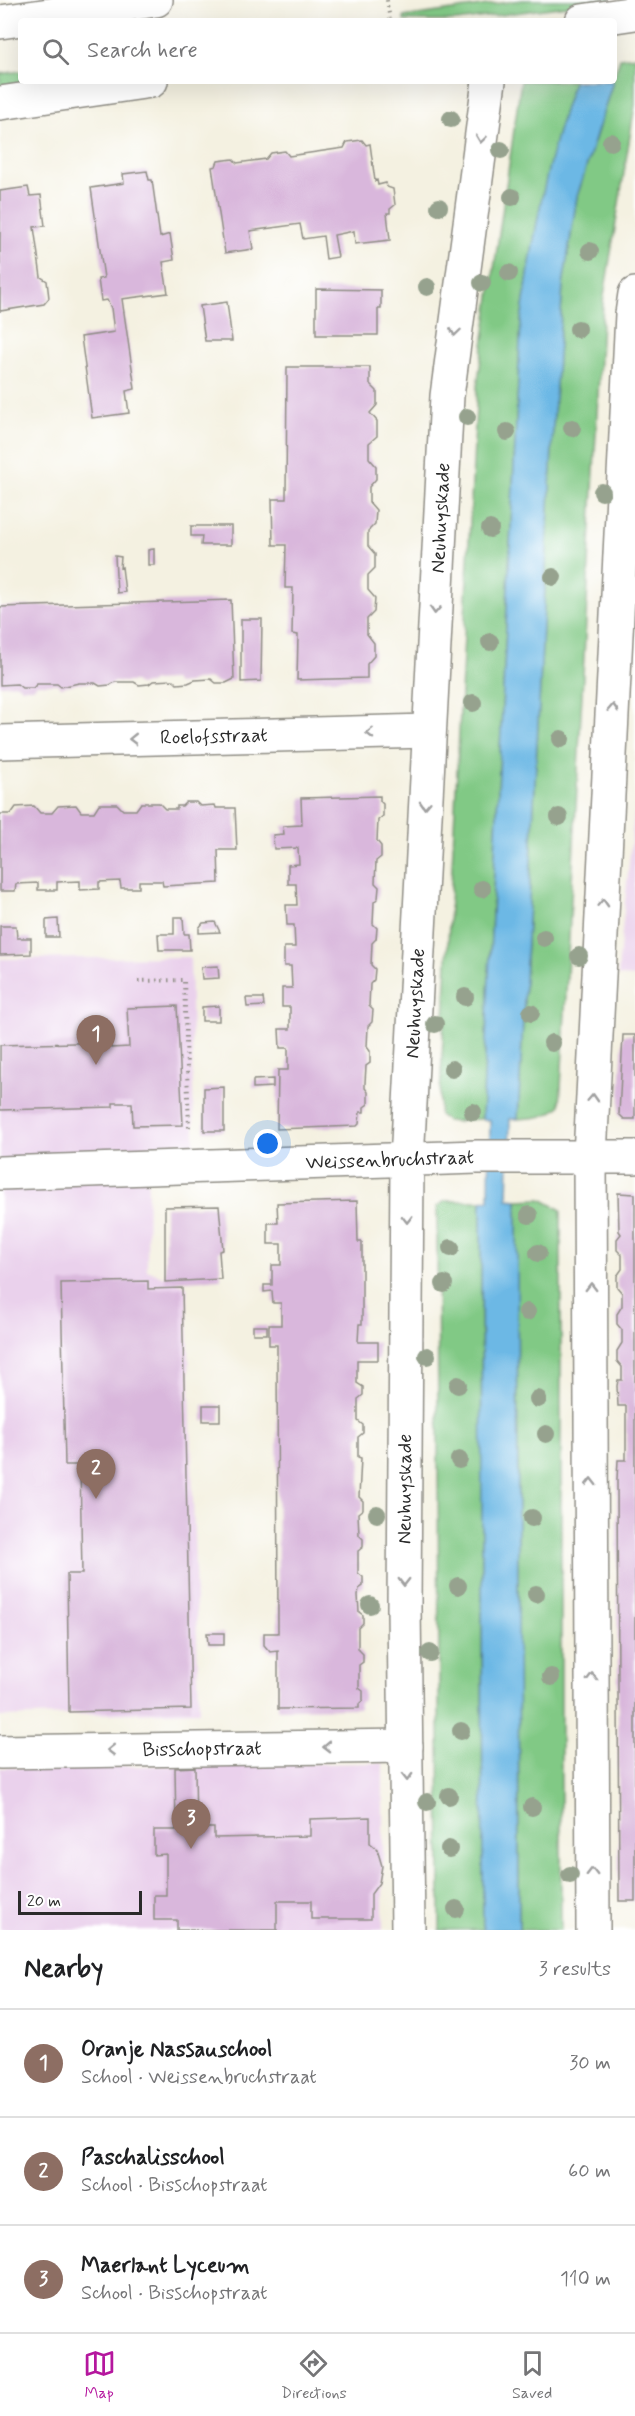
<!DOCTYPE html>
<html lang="en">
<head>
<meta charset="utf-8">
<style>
	body { margin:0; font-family:Mynerve,sans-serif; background:#f6f6f6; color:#202124 }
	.scale { position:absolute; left:18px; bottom:15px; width:124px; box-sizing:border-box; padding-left:6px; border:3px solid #2b2b2b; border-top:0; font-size:16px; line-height:21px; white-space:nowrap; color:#2b2b2b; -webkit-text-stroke:4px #fff; paint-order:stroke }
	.you { position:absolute; left:268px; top:1144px; width:21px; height:21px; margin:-15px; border:4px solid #fff; border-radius:50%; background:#1a73e8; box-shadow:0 0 0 9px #1a73e833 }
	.badge { display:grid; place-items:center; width:39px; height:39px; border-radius:50%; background:#b5179e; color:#fff; font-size:20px; font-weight:700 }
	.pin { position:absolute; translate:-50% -50px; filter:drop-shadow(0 2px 3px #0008) }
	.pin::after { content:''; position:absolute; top:32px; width:21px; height:18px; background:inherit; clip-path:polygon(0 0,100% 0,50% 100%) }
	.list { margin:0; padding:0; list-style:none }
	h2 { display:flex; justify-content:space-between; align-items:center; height:78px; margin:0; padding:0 24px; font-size:26px }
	h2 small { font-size:20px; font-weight:400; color:#757577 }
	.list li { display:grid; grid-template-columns:39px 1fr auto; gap:18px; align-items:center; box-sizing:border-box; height:108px; padding:0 24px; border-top:2px solid #e0e0e0 }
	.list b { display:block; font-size:22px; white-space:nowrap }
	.list p { margin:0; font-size:20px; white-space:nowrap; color:#757577 }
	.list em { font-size:20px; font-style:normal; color:#757577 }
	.icon { flex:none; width:33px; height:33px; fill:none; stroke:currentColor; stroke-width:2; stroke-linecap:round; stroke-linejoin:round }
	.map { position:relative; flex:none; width:635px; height:1930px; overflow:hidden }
	.search { position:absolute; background:#fff; box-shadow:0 6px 24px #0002; left:18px; right:18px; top:18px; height:66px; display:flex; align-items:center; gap:15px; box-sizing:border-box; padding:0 21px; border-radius:6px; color:#757577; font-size:22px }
	.sheet { height:402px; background:#fff }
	nav { display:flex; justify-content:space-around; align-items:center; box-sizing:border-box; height:84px; border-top:2px solid #e0e0e0; background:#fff; font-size:16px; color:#757577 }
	nav a { display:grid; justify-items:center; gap:3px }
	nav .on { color:#b5179e }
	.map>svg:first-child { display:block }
	.built { fill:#ead1ec }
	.green { fill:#81c985; stroke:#567a58; stroke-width:1.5 }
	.water { fill:#6cb8e5; stroke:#4c7288; stroke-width:1.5 }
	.building { fill:#d9b7dc }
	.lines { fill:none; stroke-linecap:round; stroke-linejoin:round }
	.minor-casing { stroke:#908e86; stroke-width:36 }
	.major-casing { stroke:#908e86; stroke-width:36 }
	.path { stroke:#908e86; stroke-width:4; stroke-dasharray:1.5 4.5; stroke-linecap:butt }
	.minor { stroke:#fff; stroke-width:33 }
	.major { stroke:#fff; stroke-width:33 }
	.tree { fill:#96a28e }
	.oneway { stroke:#a0a0a0 }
	.labels { text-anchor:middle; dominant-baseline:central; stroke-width:4.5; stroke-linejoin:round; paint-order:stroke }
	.street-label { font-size:20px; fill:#2b2b2b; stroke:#fff }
</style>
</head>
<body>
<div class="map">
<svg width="635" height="1930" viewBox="0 0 635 1930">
	<rect width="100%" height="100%" fill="#fff"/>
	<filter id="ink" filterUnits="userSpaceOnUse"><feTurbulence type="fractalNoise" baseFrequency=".0167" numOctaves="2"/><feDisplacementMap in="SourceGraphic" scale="12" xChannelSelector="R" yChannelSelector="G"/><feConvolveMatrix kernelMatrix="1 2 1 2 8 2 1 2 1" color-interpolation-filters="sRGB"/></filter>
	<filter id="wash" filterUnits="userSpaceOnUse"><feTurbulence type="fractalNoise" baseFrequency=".008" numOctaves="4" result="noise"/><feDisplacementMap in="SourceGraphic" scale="24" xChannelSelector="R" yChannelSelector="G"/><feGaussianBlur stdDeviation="1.35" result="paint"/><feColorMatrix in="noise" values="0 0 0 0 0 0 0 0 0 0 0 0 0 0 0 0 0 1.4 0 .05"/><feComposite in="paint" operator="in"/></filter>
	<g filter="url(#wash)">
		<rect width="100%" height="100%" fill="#f4f1e1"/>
		<!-- built -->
		<path class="built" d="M635,805V977L618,976L619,960Z
			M190,957L195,1172L148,1173L147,1270L187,1286L199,1711L0,1717V959Z
			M383,1763V1930H0V1768Z"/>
		<!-- green -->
		<path class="green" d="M522,0H611L457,21H404V17Z
			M635,56V105L603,302L560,1106C547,1118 535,1118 518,1119L553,428L563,285L577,197L620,58Z
			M21,71V81H47L0,88V74Z
			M521,81H574C547,159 533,240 521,321L482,1119L459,1120L460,1122L447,1121L439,1115L477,387Z
			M541,1199L561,1210V1930H519L517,1200Z
			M445,1201H481L483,1930H440L437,1207Z"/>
		<!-- water -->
		<path class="water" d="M574,81H613L577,197L563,285L553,428L518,1119H510L508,1199L517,1200L519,1930H483L481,1201L489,1200L490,1120L482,1119L521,321C533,239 546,159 574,81Z"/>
		<g id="blocks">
			<!-- building -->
			<path class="building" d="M362,140L366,145L370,144L375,181L377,180L378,185L386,183L387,187L393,189L395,205L390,209V213H387L390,240L355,244L354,231L334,235L338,257L326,259L323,236L303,239L300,224L250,231L253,249L225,253L212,167L216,166L218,161L233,159L237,163L266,159L271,153L285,151L289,156L344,148L347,142Z
				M147,171L149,180H152L160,237L170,234L174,260L163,262L168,293L122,299L135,389L126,391L129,413L92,418L81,337L114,332L111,308L107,300L101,301L98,279L104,278L91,188L124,183L123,174Z
				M28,187L30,196L41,195L45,226L34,227L41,277L47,281L49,298L44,304L0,311V191Z
				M316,289L381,290V309H378V335H316Z
				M227,302L232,341H205L200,306Z
				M287,367H370V384L377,391V405L370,413L377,421V436L369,443V458L376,466V479L369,487V502L376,510L375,524L368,531V546L375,554V568L368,575V590L375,598L374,612L367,619V634L374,643V656L367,664V678L297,680L298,635L292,634L293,588H285L286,545H273L272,499H286Z
				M191,526H231V545H201L202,536H191Z
				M154,549V565H148V550Z
				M115,556L121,557L120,568L122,567L125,592L117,593Z
				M231,600L234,679L226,683H216L211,679L195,680L188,683L177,684L173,680L153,681L149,684L139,685L134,682H115L110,685L100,686L95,683H79L61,687L57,684H37L33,688H22L17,684L0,685V607Z
				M241,619H262L261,681L241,682Z
				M380,796V801L383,804V816L378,820L377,841L381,846V857L376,861L375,883L379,887L378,898L374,902L373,924L377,928L376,939L372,943L371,965L375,969L374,980L370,984L369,1006L373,1010L372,1022L368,1026L367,1047L370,1051V1063L366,1066L365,1083V1088L368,1092V1104L364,1107V1112H360L359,1124L357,1126L277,1129L278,1070H288V1048H280L279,1029H290V1007H282V988H292L291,966H284V947H295L294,925H287L286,905H297L296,884H288V865L299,864L298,848L274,849L273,835L284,834L283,826L302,825L301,798Z
				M186,802H196L200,806L215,805L216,808H235L237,850H218L219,883L163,886L162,881H139V888H121L120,881L99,882V889L80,890V881L57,882V890H38V883L16,884L15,891H0V814H11L16,807L34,806L40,813H52L58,806L76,805L81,812H94L99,804H117L123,810H136L141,803H159L165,809H177V806H182Z
				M174,917H183L184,934H189L190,950H159L158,934H174Z
				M58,919L59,937H46V920Z
				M215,922L220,932L199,933V928L203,923Z
				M0,926H16L17,938H31V954L0,955Z
				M218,966L219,978L202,979L201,967Z
				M246,998H263L264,1006L247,1007Z
				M177,1006L183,1125L133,1126L132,1103H113V1107L0,1110V1045L110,1042L111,1048L129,1047L127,1008Z
				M219,1006V1021H202V1007Z
				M623,1035H635V1119H624L619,1114Z
				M273,1079V1087L253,1088V1080Z
				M224,1087V1131H204V1088Z
				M618,1193L635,1194V1901H619L617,1479L618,1460H626V1406H618L617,1386L618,1380H622V1367L617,1361V1351L622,1343V1330L617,1324V1314L622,1306V1293L617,1287V1276L622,1269V1255L617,1250V1239L621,1234L619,1231Z
				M357,1201L358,1242H362V1324H359L358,1342H378V1360H357V1383L363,1387V1395L358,1399V1421L363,1425V1433L358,1437V1457L361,1458L359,1497L363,1501V1509L358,1513L359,1535L363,1539V1547L358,1551V1573L363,1577V1586L359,1589L358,1595L359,1612L363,1615V1623L358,1628V1649L363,1654V1662L359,1665V1688L363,1691V1700L359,1704V1708L278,1709V1651L270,1652L264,1645V1633H278L277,1345H269V1325H281V1303H273L272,1291L264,1292V1285H272V1265H281V1244H268V1223H278L277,1203Z
				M219,1206L223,1250L219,1251L221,1279L165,1282V1207Z
				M148,1281V1289L182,1288L191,1709L69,1712L67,1574H82L80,1465H65L61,1283Z
				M253,1326H267V1334H253Z
				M203,1405H220V1421H203Z
				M207,1633H224V1645H208Z
				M195,1767L196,1828H214V1838L310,1836V1819L370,1817V1843L377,1849L382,1866L379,1883L371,1894V1919H311V1901H277V1930H177V1920H154V1895H166V1854L154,1855V1830H176L175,1768Z"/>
		</g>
	</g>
	<g filter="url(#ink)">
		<use href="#blocks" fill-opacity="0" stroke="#908e86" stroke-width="1.5"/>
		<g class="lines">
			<defs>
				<g id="minor">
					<path d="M582,21L635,13"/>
					<path d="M0,103L151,81"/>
					<path id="s1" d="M0,742L428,731"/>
					<path id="s2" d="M0,1173L477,1157H635"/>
					<path id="s3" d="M0,1752L406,1746"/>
					<path id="s4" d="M408,1930L404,1608L407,1161L447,396L489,81"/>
					<path d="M593,1930L590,1156L632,314L635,294"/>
				</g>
				<path id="major" d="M0,22L156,0"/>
			</defs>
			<!-- minor casing -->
			<use href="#minor" class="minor-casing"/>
			<!-- major casing -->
			<use href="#major" class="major-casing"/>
			<!-- path -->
			<path class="path" d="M387,0L390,21
				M138,981L184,980L189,1128"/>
			<!-- minor -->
			<use href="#minor" class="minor"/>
			<!-- major -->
			<use href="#major" class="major"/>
		</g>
		<!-- trees -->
		<g class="tree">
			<circle cx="451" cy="119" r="9"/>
			<circle cx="611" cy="142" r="9"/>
			<circle cx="501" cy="150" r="9"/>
			<circle cx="512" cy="197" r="9"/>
			<circle cx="439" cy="207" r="9"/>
			<circle cx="590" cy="251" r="9"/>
			<circle cx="509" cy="273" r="9"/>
			<circle cx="482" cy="283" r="9"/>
			<circle cx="427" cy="287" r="9"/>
			<circle cx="578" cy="329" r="9"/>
			<circle cx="467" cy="417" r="9"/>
			<circle cx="572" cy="428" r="9"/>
			<circle cx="507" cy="432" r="9"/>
			<circle cx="602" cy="492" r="9"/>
			<circle cx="490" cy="529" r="9"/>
			<circle cx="553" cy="577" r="9"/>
			<circle cx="490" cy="642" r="9"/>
			<circle cx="473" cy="703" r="9"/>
			<circle cx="561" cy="739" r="9"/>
			<circle cx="559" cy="817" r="9"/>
			<circle cx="482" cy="889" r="9"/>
			<circle cx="544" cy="938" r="9"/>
			<circle cx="579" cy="956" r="9"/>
			<circle cx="465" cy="997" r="9"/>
			<circle cx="531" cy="1013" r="9"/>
			<circle cx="435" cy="1024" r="9"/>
			<circle cx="552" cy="1043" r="9"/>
			<circle cx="452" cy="1069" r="9"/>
			<circle cx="473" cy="1112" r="9"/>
			<circle cx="529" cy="1215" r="9"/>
			<circle cx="451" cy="1248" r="9"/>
			<circle cx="538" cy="1253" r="9"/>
			<circle cx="444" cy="1284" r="9"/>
			<circle cx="527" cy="1312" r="9"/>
			<circle cx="427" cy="1356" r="9"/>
			<circle cx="458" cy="1385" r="9"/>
			<circle cx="538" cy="1399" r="9"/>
			<circle cx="546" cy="1434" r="9"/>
			<circle cx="459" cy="1460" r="9"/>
			<circle cx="377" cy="1514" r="9"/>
			<circle cx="532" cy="1518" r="9"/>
			<circle cx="458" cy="1586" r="9"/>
			<circle cx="536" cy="1594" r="9"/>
			<circle cx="370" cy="1605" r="9"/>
			<circle cx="430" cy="1653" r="9"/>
			<circle cx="551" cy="1677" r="9"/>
			<circle cx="461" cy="1731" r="9"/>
			<circle cx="449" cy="1796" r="9"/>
			<circle cx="427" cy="1802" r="9"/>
			<circle cx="532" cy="1807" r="9"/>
			<circle cx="449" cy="1849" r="9"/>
			<circle cx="570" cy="1875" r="9"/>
			<circle cx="456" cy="1909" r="9"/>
		</g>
		<!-- one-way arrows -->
		<defs><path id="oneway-chevron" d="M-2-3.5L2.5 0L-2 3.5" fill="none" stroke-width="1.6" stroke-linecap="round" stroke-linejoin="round" transform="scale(1.5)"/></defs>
		<g class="oneway">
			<use href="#oneway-chevron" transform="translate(481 139) rotate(98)"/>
			<use href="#oneway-chevron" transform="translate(455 332) rotate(98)"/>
			<use href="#oneway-chevron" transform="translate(435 610) rotate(93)"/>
			<use href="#oneway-chevron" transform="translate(613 708) rotate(-87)"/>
			<use href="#oneway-chevron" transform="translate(370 733) rotate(179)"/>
			<use href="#oneway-chevron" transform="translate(133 739) rotate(179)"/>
			<use href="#oneway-chevron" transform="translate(425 805) rotate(93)"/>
			<use href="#oneway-chevron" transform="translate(603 903) rotate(-87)"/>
			<use href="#oneway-chevron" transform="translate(593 1098) rotate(-87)"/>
			<use href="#oneway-chevron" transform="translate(407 1219) rotate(90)"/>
			<use href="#oneway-chevron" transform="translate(591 1287) rotate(-90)"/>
			<use href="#oneway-chevron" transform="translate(591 1482) rotate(-90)"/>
			<use href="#oneway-chevron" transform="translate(404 1582) rotate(90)"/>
			<use href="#oneway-chevron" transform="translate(592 1677) rotate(-90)"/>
			<use href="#oneway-chevron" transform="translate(327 1747) rotate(179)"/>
			<use href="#oneway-chevron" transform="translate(111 1750) rotate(179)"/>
			<use href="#oneway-chevron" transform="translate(407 1777) rotate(89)"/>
			<use href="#oneway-chevron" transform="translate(592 1872) rotate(-90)"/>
		</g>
	</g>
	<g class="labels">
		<!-- street labels -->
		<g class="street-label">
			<text stroke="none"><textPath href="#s4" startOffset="1413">Neuhuyskade</textPath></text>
			<text stroke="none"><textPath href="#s1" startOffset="214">Roelofsstraat</textPath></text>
			<text stroke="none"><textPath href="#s4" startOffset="927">Neuhuyskade</textPath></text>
			<text stroke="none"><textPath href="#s2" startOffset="390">Weissenbruchstraat</textPath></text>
			<text stroke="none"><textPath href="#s4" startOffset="441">Neuhuyskade</textPath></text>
			<text stroke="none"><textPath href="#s3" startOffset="202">Bisschopstraat</textPath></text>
		</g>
	</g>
</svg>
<div class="scale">20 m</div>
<div class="you"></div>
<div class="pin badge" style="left:96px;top:1065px;background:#8d6e63">1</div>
<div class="pin badge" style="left:96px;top:1499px;background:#8d6e63">2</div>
<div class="pin badge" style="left:191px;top:1849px;background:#8d6e63">3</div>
<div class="search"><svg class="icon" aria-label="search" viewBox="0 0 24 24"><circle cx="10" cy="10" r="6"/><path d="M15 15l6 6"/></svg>Search here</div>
</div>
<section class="sheet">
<h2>Nearby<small>3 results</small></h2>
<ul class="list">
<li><span class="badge" style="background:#8d6e63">1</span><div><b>Oranje Nassauschool</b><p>School · Weissenbruchstraat</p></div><em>30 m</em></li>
<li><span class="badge" style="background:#8d6e63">2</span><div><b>Paschalisschool</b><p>School · Bisschopstraat</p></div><em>60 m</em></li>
<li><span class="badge" style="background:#8d6e63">3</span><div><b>Maerlant Lyceum</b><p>School · Bisschopstraat</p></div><em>110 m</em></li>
</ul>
</section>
<nav>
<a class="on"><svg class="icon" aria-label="map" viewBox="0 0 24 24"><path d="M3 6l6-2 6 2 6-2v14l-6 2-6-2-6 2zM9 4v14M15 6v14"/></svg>Map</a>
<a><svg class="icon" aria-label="directions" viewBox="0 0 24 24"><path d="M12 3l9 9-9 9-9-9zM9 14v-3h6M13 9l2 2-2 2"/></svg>Directions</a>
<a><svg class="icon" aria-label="saved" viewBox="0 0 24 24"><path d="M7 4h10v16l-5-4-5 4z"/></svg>Saved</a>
</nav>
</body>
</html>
